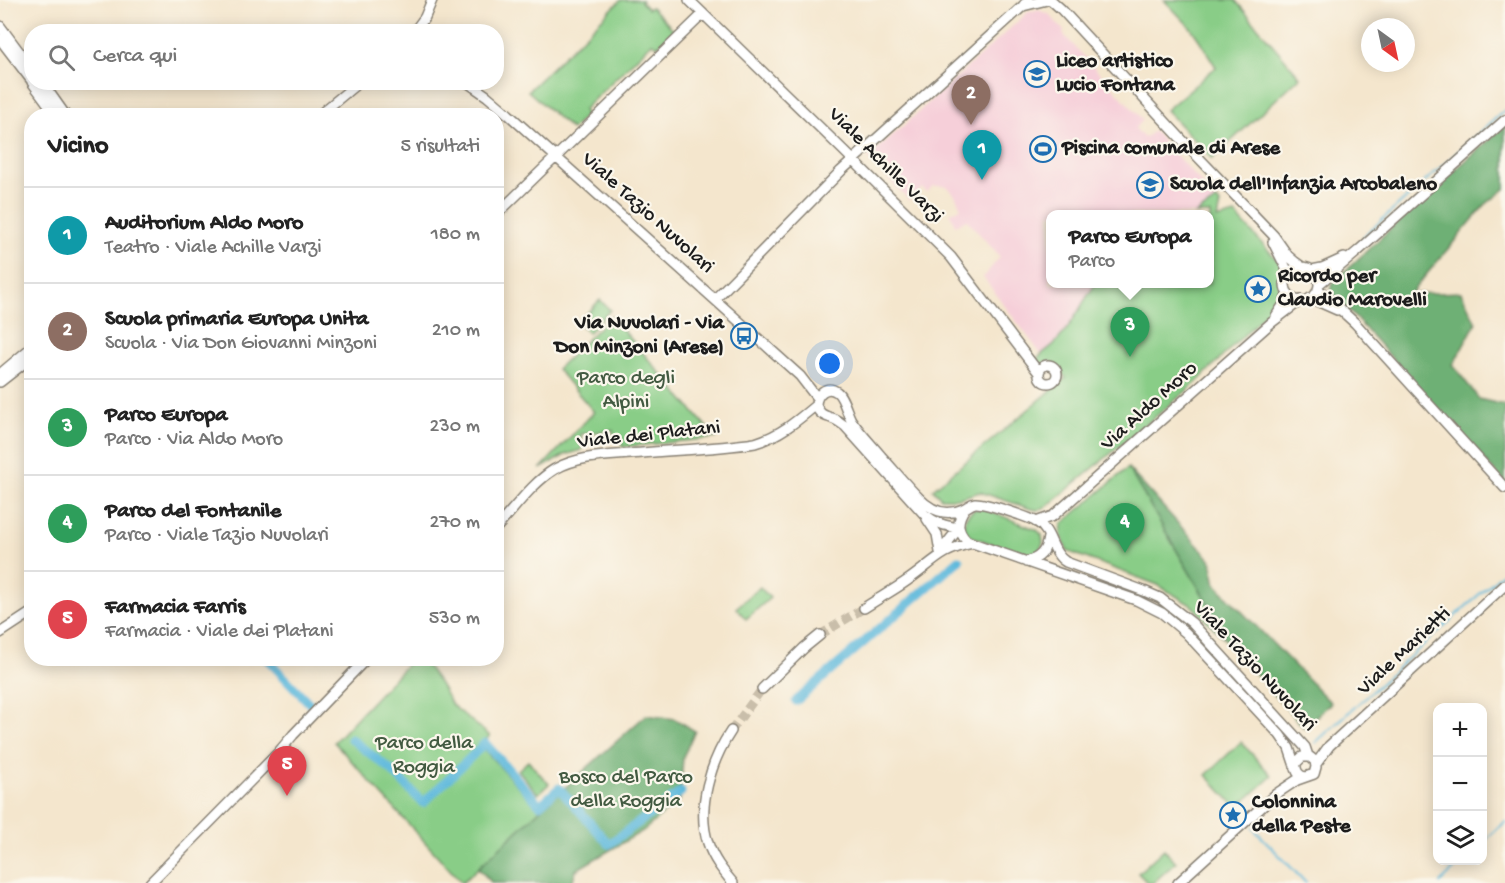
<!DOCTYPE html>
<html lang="it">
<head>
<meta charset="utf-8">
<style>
	body { margin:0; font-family:"Gochi Hand",sans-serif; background:#f2f2f2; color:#222 }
	.controls { position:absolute; right:18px; bottom:18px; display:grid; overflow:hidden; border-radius:12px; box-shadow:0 3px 15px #0003 }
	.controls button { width:54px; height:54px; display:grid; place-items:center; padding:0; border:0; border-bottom:2px solid #e0e0e0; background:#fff; color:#222; font:30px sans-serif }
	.compass { position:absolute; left:1361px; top:18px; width:54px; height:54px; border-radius:50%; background:#fff; box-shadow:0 3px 15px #0003; rotate:147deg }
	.you { position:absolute; left:830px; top:364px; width:21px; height:21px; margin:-15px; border:4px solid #fff; border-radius:50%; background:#1a73e8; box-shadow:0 0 0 9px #1a73e833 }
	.badge { display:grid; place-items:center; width:39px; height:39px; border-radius:50%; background:#2563eb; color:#fff; font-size:20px; font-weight:700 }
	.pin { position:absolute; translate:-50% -50px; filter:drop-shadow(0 2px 3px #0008) }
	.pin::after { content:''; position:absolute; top:32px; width:21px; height:18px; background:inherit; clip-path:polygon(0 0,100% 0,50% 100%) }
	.popup { position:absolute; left:1046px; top:210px; width:168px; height:78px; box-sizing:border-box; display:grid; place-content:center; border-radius:12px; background:#fff; filter:drop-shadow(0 2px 4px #0005); font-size:20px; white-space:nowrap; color:#767676 }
	.popup b { font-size:22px; color:#222 }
	.popup::after { content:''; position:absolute; left:50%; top:100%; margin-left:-12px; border:12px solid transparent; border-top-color:#fff }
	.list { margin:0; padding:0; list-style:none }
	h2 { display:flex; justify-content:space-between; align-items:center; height:78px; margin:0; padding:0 24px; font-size:26px }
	h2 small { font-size:20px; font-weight:400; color:#767676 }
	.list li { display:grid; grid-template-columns:39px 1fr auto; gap:18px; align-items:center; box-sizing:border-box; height:96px; padding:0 24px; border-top:2px solid #e0e0e0 }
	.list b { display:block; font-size:22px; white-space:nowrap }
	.list p { margin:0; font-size:20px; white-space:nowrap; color:#767676 }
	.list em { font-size:20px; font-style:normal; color:#767676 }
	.icon { flex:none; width:33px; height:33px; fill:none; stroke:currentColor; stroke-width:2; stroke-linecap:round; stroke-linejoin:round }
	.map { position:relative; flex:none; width:1505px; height:883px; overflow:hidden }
	.search { position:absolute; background:#fff; box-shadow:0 3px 15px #0003; left:24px; top:24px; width:480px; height:66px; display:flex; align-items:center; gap:15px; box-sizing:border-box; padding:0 21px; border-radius:24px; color:#767676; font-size:22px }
	.panel { position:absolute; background:#fff; box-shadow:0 3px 15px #0003; left:24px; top:108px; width:480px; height:558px; border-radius:24px }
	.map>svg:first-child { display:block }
	.built { fill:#f6cfd9 }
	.green { fill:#89cd87; stroke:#527452; stroke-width:1.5 }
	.forest { fill:#6eb074; stroke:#456648; stroke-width:1.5 }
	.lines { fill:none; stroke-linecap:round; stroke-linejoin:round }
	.stream { stroke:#5eb9dc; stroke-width:2 }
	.canal { stroke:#5eb9dc; stroke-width:9 }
	.minor-tunnel { stroke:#c9beaa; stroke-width:9; stroke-dasharray:9 4.5; stroke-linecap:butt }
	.minor-casing { stroke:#888174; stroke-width:12 }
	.minor { stroke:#fff; stroke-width:9 }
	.labels { text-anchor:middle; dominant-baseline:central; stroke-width:4.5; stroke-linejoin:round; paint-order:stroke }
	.poi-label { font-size:21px; font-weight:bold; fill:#1c1c1c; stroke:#fbf7ec; text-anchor:start }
	.street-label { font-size:21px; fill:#1c1c1c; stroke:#fbf7ec }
	.park-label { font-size:21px; fill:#425a41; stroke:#fbf7ec }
</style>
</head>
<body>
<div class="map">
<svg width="1505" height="883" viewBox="0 0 1505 883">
	<rect width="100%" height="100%" fill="#fbf7ec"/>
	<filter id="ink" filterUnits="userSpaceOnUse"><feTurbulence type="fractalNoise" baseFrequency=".0167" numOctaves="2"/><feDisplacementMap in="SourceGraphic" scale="12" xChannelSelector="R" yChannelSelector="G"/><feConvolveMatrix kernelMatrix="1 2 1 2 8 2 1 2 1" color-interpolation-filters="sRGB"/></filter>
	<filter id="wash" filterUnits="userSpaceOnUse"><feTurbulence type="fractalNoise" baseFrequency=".008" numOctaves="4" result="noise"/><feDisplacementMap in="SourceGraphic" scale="24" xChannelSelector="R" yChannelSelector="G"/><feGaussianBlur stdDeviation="1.35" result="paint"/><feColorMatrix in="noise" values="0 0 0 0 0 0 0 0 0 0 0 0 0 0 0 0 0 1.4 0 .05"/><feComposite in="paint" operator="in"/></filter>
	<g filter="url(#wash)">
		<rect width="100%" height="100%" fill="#f4e6cd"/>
		<!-- built -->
		<path class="built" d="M1038,10L1049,14L1064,31L1063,34L1143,120L1135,128L1143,137L1144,138L1154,131L1217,200L1196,214H1050V284H1097L1088,294L1071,323L1056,343L1041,354L983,277L1000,257L967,220L955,225L950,213L961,208L955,195L947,186H933L927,192L922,188L909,200L868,158L1028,12Z"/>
		<!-- green -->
		<path class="green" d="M621,0H642L641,2L648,9L651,7L674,30L658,46L652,43L583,110L586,115L572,130L528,91Z
			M1164,0H1235L1300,77L1212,159L1166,110L1216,67L1200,41L1191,28Z
			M1217,200L1220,204L1217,219L1235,214L1282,265L1276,303L1196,383L1045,508L1038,510L1031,509L980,492L959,498H941L933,489L1066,378L1051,361L1038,365L1035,361C1041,353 1050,349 1057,341C1073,325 1081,303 1095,285L1210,284V214H1196Z
			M600,300L610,310L588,333L578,322Z
			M611,316L716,438L622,447L621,437H614L613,430L581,434L582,450L565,455L540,469L594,412L557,369Z
			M1128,468L1222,627L1223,637L1191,605L1158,585L1067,551L1061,535L1062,524Z
			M975,509H985L1037,530L1042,535L1043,543L1039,551L1031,556H1027L970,536C961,527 963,516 975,509Z
			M760,587L770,598L746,619L736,608Z
			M412,659H419L423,661L440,684L452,705L490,736L480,745L540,810L462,883L334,742Z
			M1241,742L1272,776L1237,808L1206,775Z
			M528,761L549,784L538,794L518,770Z
			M1164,849L1176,862L1153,883H1148L1138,873Z"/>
		<!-- forest -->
		<path class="forest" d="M1505,126V189L1485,205L1410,294L1461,292L1476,323L1453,365L1479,399L1505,405V483L1331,291V284L1428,194Z
			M1128,468L1211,560L1216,585L1331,703L1304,728L1223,637L1222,627Z
			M646,715L675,719L695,731L683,757L680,800L643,831L576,870L572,883H492L478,868L540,810Z"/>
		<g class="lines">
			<!-- stream -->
			<path class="stream" d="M1363,237L1505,110
				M1315,743L1505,571
				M1253,828L1306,883
				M1482,843L1505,822
				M1440,883L1464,860"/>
			<!-- canal -->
			<path class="canal" d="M266,658L312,706
				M796,701L959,560
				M351,739L390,769
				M477,751L485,743L540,805L559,788L609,844L681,792
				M393,772L423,803L474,754"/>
		</g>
	</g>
	<g filter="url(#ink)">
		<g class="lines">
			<!-- minor-tunnel -->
			<path class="minor-tunnel" d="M820,635L864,608
				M731,731L762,689"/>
			<defs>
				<path id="minor" d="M689,0L842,149L951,257L1039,373
					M1051,0L1061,9L1198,157L1274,236L1288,256L1295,262L1302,267
					M1023,6L1047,0
					M0,26L32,69
					M414,32L425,17L432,0
					M0,39L32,81
					M32,82L57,116
					M42,82L66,116
					M467,82L487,96L508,114L800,376L817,398
					M318,116L359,82
					M496,215L703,14
					M1273,242L1286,268L1288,276
					M1285 284a17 17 0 1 1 34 0a17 17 0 1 1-34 0Z
					M1312,270L1322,268L1344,258
					M1319,284L1358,251L1505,120
					M1318,289L1355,323L1505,488
					M1310,298L1337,310
					M715,299L841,171L1023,6L1028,0
					M1276,316L1284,304L1288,293
					M1039 374a9 9 0 1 1 18 0a9 9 0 1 1-18 0Z
					M0,374L32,347
					M0,382L32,357
					M965,508C957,520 956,530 967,541L1136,600L1162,613L1186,633L1280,735L1289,748L1295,766
					M927,519L937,534L940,552
					M1036,522L1053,516L1271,323L1301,300
					M496,528C515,508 532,483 555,469C579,456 605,456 631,454C672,450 714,449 755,443C779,436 797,421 816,405
					M959,528C945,526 935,523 924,514L845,426C841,423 836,419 831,418C823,415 819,414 816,405C816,395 826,384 837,392C843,396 847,413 851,420C860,433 871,444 881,456C893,469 905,484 918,497C930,510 946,517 963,509C968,507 970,504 975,503C984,502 1028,517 1037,522C1052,531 1051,553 1066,562L1144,591L1160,598L1192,623L1305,747L1308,756
					M940,552L959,528
					M1026,562C1040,558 1046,552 1048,537
					M864,608C879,598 894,590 908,580C933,563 941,549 973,543
					M0,633L32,612
					M762,689L804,648L820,635
					M731,731C711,761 696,808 708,843C713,859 723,871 733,883
					M1316,764L1329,746L1505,585
					M150,883L277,754L293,735L367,658
					M1178,883L1276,794L1297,780L1314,774L1316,767L1315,761L1310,757H1302L1296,763C1295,770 1298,775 1304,777"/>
			</defs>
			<!-- minor casing -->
			<use href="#minor" class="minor-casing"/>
			<!-- minor -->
			<use href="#minor" class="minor"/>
		</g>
	</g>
	<!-- icons -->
	<defs>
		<symbol id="school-ring" viewBox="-11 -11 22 22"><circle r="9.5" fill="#fbf7ec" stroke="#1f6fb2" stroke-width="1.5"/><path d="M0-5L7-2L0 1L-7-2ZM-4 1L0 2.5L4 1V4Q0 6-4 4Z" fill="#1f6fb2"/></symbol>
		<symbol id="stadium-ring" viewBox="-11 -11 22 22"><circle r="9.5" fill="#fbf7ec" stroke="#1f6fb2" stroke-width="1.5"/><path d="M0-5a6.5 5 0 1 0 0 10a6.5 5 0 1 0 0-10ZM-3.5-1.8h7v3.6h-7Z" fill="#1f6fb2"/></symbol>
		<symbol id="sight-ring" viewBox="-11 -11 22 22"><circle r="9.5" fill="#fbf7ec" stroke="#1f6fb2" stroke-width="1.5"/><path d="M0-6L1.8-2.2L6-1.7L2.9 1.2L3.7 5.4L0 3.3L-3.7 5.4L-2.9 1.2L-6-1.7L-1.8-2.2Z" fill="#1f6fb2"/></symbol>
		<symbol id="bus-ring" viewBox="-11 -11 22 22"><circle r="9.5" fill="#fbf7ec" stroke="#1f6fb2" stroke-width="1.5"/><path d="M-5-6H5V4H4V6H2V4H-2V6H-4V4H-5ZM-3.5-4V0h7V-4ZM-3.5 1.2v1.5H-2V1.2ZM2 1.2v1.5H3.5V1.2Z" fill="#1f6fb2"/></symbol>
	</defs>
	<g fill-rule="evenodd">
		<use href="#school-ring" x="1022" y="59" width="30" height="30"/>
		<use href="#stadium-ring" x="1028" y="134" width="30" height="30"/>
		<use href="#school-ring" x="1135" y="170" width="30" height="30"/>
		<use href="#sight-ring" x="1243" y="274" width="30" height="30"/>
		<use href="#bus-ring" x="729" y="321" width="30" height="30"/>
		<use href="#sight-ring" x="1218" y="800" width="30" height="30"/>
	</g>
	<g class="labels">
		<!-- poi labels -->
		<g class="poi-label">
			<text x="1056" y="62">Liceo artistico<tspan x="1056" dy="24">Lucio Fontana</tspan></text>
			<text x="1062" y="149">Piscina comunale di Arese</text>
			<text x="1170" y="185">Scuola dell'Infanzia Arcobaleno</text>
			<text x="1278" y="277">Ricordo per<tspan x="1278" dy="24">Claudio Marovelli</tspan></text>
			<text x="724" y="324" text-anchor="end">Via Nuvolari - Via<tspan x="724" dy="24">Don Minzoni (Arese)</tspan></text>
			<text x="1252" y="803">Colonnina<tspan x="1252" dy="24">della Peste</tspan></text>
		</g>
		<!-- street labels -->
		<g class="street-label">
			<text transform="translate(885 166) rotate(45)">Viale Achille Varzi</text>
			<text transform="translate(647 214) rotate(42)">Viale Tazio Nuvolari</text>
			<text transform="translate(1150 407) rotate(-42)">Via Aldo Moro</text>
			<text transform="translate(649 436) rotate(-6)">Viale dei Platani</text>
			<text transform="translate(1405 652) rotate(-43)">Viale Marietti</text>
			<text transform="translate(1254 667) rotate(47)">Viale Tazio Nuvolari</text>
		</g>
		<!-- park labels -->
		<g class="park-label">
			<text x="626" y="379">Parco degli<tspan x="626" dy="24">Alpini</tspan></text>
			<text x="424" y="744">Parco della<tspan x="424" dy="24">Roggia</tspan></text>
			<text x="626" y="778">Bosco del Parco<tspan x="626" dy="24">della Roggia</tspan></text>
		</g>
	</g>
</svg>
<div class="controls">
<button>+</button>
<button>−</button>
<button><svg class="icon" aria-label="layers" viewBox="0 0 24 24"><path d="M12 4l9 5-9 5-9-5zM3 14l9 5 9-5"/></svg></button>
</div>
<svg class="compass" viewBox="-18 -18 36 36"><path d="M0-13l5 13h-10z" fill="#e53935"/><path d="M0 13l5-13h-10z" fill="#767676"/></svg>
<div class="you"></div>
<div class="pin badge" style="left:982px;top:180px;background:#0f9aa8">1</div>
<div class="pin badge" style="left:971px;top:125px;background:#8d6e63">2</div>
<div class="pin badge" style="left:1130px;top:357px;background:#2e9e5b">3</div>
<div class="popup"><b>Parco Europa</b>Parco</div>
<div class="pin badge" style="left:1125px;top:553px;background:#2e9e5b">4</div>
<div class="pin badge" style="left:287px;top:796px;background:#e0444e">5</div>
<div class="search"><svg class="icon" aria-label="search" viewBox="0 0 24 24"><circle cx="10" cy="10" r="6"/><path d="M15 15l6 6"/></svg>Cerca qui</div>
<section class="panel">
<h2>Vicino<small>5 risultati</small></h2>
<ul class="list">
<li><span class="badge" style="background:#0f9aa8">1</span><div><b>Auditorium Aldo Moro</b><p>Teatro · Viale Achille Varzi</p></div><em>180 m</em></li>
<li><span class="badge" style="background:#8d6e63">2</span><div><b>Scuola primaria Europa Unita</b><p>Scuola · Via Don Giovanni Minzoni</p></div><em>210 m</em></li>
<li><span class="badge" style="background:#2e9e5b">3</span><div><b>Parco Europa</b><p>Parco · Via Aldo Moro</p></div><em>230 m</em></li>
<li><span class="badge" style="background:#2e9e5b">4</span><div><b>Parco del Fontanile</b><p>Parco · Viale Tazio Nuvolari</p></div><em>270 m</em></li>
<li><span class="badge" style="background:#e0444e">5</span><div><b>Farmacia Farris</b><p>Farmacia · Viale dei Platani</p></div><em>530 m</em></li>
</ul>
</section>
</div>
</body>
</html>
